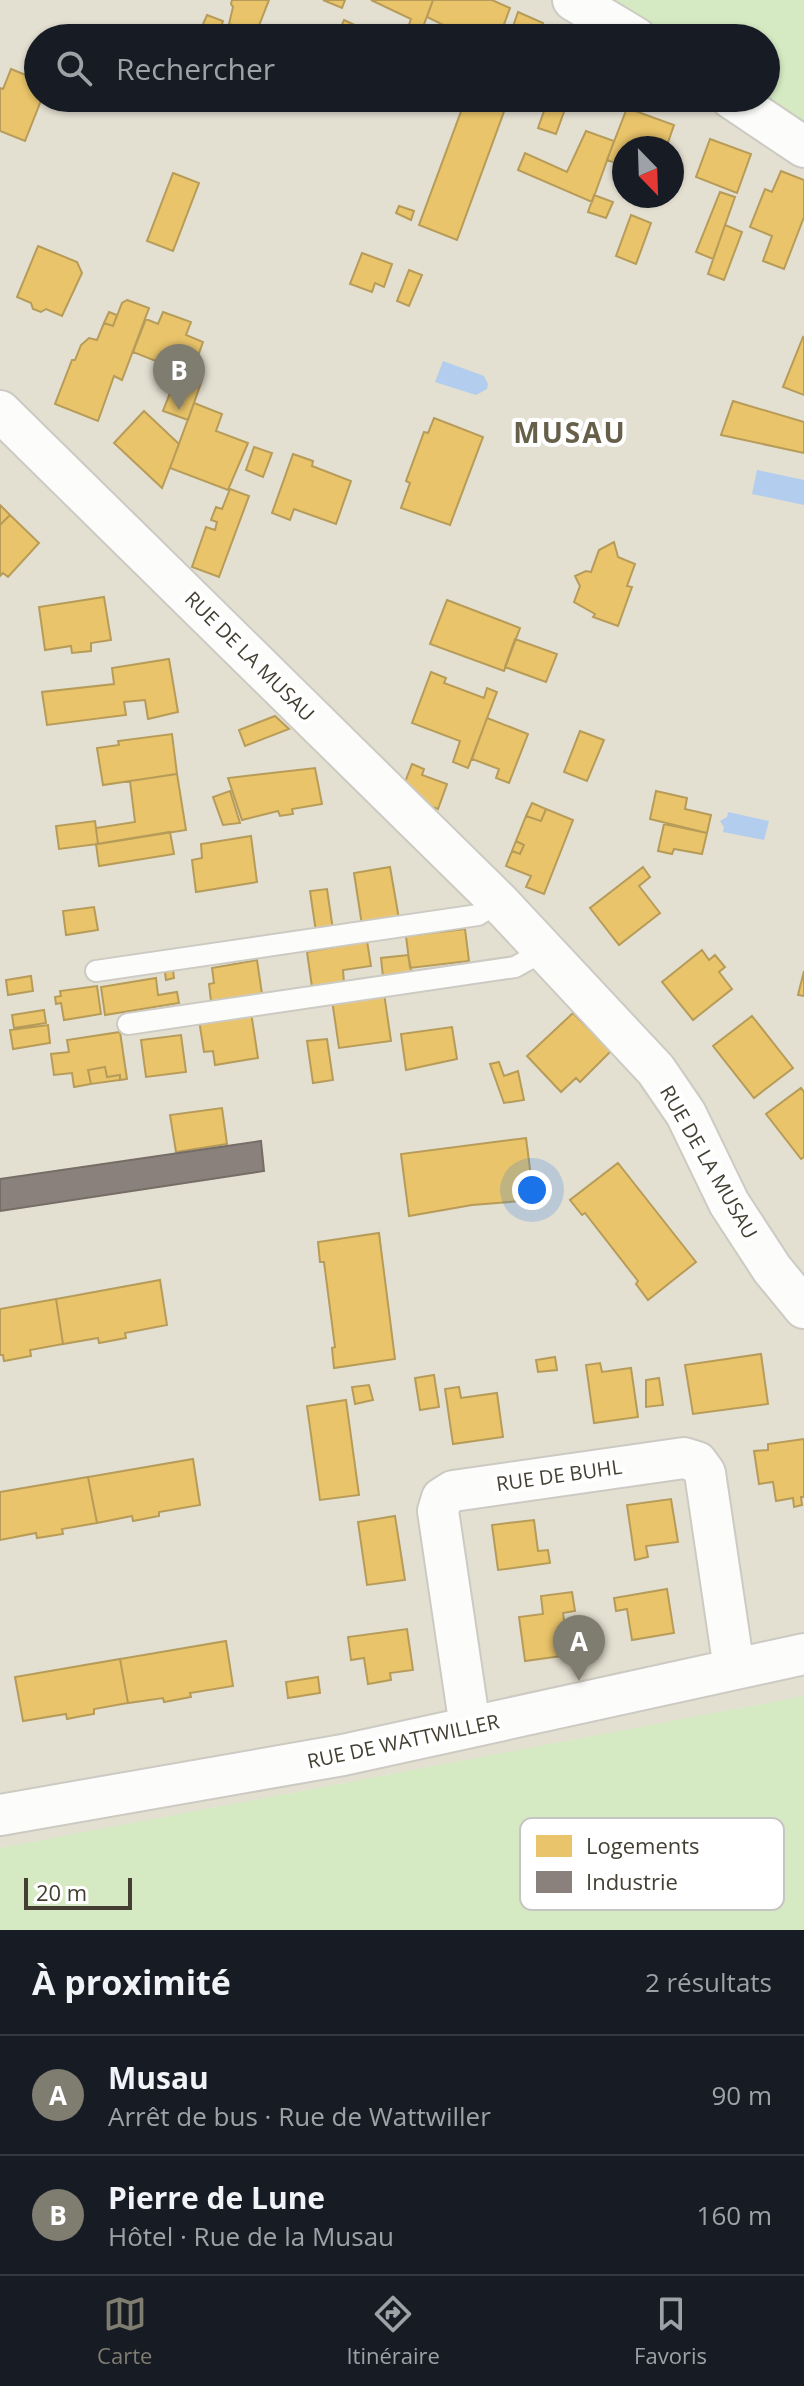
<!DOCTYPE html>
<html lang="fr">
<head>
<meta charset="utf-8">
<style>
	body { margin:0; font-family:"Open Sans",sans-serif; background:#20242c; color:#f1f3f6 }
	.compass { position:absolute; left:612px; top:136px; width:72px; height:72px; border-radius:50%; background:#171b24; box-shadow:0 2px 6px #0004; rotate:157deg }
	.scale { position:absolute; left:24px; bottom:20px; width:108px; box-sizing:border-box; padding-left:8px; border:4px solid #433f32; border-top:0; font-size:22px; line-height:28px; white-space:nowrap; color:#433f32; -webkit-text-stroke:6px #fff; paint-order:stroke }
	.you { position:absolute; left:532px; top:1190px; width:28px; height:28px; margin:-20px; border:6px solid #fff; border-radius:50%; background:#1a73e8; box-shadow:0 0 0 12px #1a73e833 }
	.badge { display:grid; place-items:center; width:52px; height:52px; border-radius:50%; background:#7f7c70; color:#fff; font-size:26px; font-weight:700 }
	.pin { position:absolute; translate:-50% -66px; filter:drop-shadow(0 2px 4px #0008) }
	.pin::after { content:''; position:absolute; top:42px; width:28px; height:24px; background:inherit; clip-path:polygon(0 0,100% 0,50% 100%) }
	.list { margin:0; padding:0; list-style:none }
	h2 { display:flex; justify-content:space-between; align-items:center; height:104px; margin:0; padding:0 32px; font-size:34px }
	h2 small { font-size:26px; font-weight:400; color:#9ea1a6 }
	.list li { display:grid; grid-template-columns:52px 1fr auto; gap:24px; align-items:center; box-sizing:border-box; height:120px; padding:0 32px; border-top:2px solid #363941 }
	.list b { display:block; font-size:30px; white-space:nowrap }
	.list p { margin:0; font-size:26px; white-space:nowrap; color:#9ea1a6 }
	.list em { font-size:26px; font-style:normal; color:#9ea1a6 }
	.icon { flex:none; width:44px; height:44px; fill:none; stroke:currentColor; stroke-width:2; stroke-linecap:round; stroke-linejoin:round }
	.map { position:relative; flex:none; width:804px; height:1930px; overflow:hidden }
	.search { position:absolute; background:#171b24; box-shadow:0 2px 6px #0004; left:24px; right:24px; top:24px; height:88px; display:flex; align-items:center; gap:20px; box-sizing:border-box; padding:0 28px; border-radius:44px; color:#9ea1a6; font-size:30px }
	.sheet { height:344px; background:#171b24 }
	nav { display:flex; justify-content:space-around; align-items:center; box-sizing:border-box; height:112px; border-top:2px solid #363941; background:#171b24; font-size:22px; color:#9ea1a6 }
	nav a { display:grid; justify-items:center; gap:4px }
	nav .on { color:#7f7c70 }
	.map>svg:first-child { display:block }
	.residential { fill:#e3dfd1; fill-rule:evenodd }
	.green { fill:#d5eac3 }
	.water { fill:#b3cdee }
	.homes { fill:#e9c46a; stroke:#b79c59; stroke-width:2 }
	.industry { fill:#8a817c; stroke:#756d66; stroke-width:2 }
	.lines { fill:none; stroke-linecap:round; stroke-linejoin:round }
	.service-casing { stroke:#cccac2; stroke-width:24 }
	.minor-casing { stroke:#cccac2; stroke-width:44 }
	.service { stroke:#fcfcfb; stroke-width:20 }
	.minor { stroke:#fcfcfb; stroke-width:40 }
	.labels { text-anchor:middle; dominant-baseline:central; stroke-width:8; stroke-linejoin:round; paint-order:stroke }
	.street-label { font-size:20px; fill:#433f32; stroke:#fff }
	.district-label { font-size:28px; font-weight:bold; letter-spacing:2px; fill:#665f49; stroke:#fff }
	.key { fill:#fff; stroke:#c7c5c2; stroke-width:2 }
	.key-label { font-size:22px; fill:#433f32 }
</style>
</head>
<body>
<div class="map">
<svg width="804" height="1930" viewBox="0 0 804 1930">
	<rect width="100%" height="100%" fill="#eeece4"/>
	<!-- residential -->
	<path class="residential" d="M0,0H604L666,38H38V98H765L804,122V1696L0,1848ZM624,148H672V196H624Z"/>
	<!-- green -->
	<path class="green" d="M604,0H804V122L765,98L766,38H666Z
		M804,1696V1930H0V1848Z"/>
	<!-- water -->
	<path class="water" d="M443,361L484,376L488,384L487,389L476,395L435,382Z
		M757,470L804,480V505L752,494Z
		M728,812L769,821L764,840L723,832L724,827L720,821L727,817Z"/>
	<!-- homes -->
	<path class="homes" d="M232,0H269L256,33L229,24L233,7L231,4Z
		M323,0H345L342,8Z
		M371,0H433L419,38H404L411,19Z
		M433,0H492L510,8L499,38H470L427,17Z
		M518,12L543,23L537,38H509Z
		M207,15L223,21L217,38H197Z
		M344,20L357,26L352,38H336Z
		M11,69L38,80V98H42L25,141L0,131V88L3,89Z
		M398,98H430L426,110Z
		M466,98H509L457,240L419,225Z
		M516,98H569L556,134L538,128L544,111L515,101Z
		M627,108L674,125L666,148H624V166L607,160Z
		M586,131L614,141L592,202L518,170L525,153L567,172Z
		M710,139L751,154L737,193L696,177Z
		M781,171L804,180V217L784,269L763,261L772,236L750,227L765,189L772,192Z
		M173,173L199,183L173,251L147,241Z
		M720,192L735,197L713,259L696,252Z
		M594,195L613,202L606,218L588,212Z
		M399,206L414,211L411,220L396,213Z
		M631,215L651,223L636,264L616,256Z
		M725,225L742,232L724,280L708,274Z
		M38,246L77,262L82,273L62,316L46,309L41,312L33,309L31,303L17,297Z
		M362,253L392,264L384,287L375,283L372,292L350,284Z
		M409,270L422,275L409,306L397,301Z
		M127,300L149,308L122,380L114,376L98,421L55,404L72,360H75L81,345L89,338L97,340L104,323L113,326L122,303Z
		M109,312L117,315L113,326L104,323Z
		M163,312L191,322L186,335L203,342L191,375L133,352L146,319L158,324Z
		M803,337L804,338V395L783,387Z
		M179,370L202,380L188,420L163,411Z
		M733,401L804,422V453L721,435Z
		M194,403L222,414L216,431L248,443L228,490L170,468Z
		M144,411L179,444L162,488L114,443Z
		M434,418L483,437L450,525L401,508L410,483L406,481L424,432L428,433Z
		M254,447L272,453L263,477L246,470Z
		M293,454L313,461L312,466L351,481L336,524L294,509L290,520L272,513Z
		M230,489L249,496L219,577L192,567L206,527L215,530L217,522L211,520L216,507L222,509Z
		M0,505L10,515L0,525Z
		M10,515L39,543L8,577L3,573L0,576V525Z
		M614,542L618,557L635,564L627,586L632,587L618,626L593,617L595,614L574,602L580,586L575,576L586,571L591,572L599,550Z
		M104,597L111,640L91,643V651L72,653L71,646L45,650L39,607Z
		M447,600L520,628L504,671L430,644Z
		M515,639L557,654L546,682L505,667Z
		M169,659L178,712L148,719L145,700L124,702L126,715L47,725L42,692L114,684L112,668Z
		M431,672L446,678L444,683L484,698L487,688L497,692L468,768L453,762L460,741L412,723Z
		M275,716L289,729L245,746L239,730Z
		M487,718L528,734L509,783L496,778L499,769L472,759Z
		M580,731L604,740L587,781L564,772Z
		M172,734L177,774L103,785L97,748L119,745L118,741Z
		M412,764L424,769L422,775L447,784L438,809L413,800L402,790Z
		M315,768L322,804L292,809L293,814L280,816L278,811L242,820L228,778Z
		M177,774L186,830L98,844L96,828L135,822L130,781Z
		M230,791L240,823L223,825L213,797Z
		M656,791L687,798L685,809L711,815L707,833L650,819Z
		M532,803L546,809L541,821L526,816Z
		M546,809L573,820L544,894L526,887L531,876L506,866L512,851L520,854L524,845L516,841L526,816L541,821Z
		M95,821L98,844L59,849L56,826Z
		M664,824L707,833L702,854L674,849L672,854L658,851Z
		M170,832L174,854L99,866L96,844Z
		M251,836L257,882L196,892L192,860L202,858L201,844Z
		M516,841L524,845L520,854L512,851Z
		M390,867L399,919L362,925L354,873Z
		M643,867L650,877L639,886L660,913L619,945L590,908Z
		M327,889L333,930L316,932L310,891Z
		M94,907L98,930L66,935L63,911Z
		M465,929L469,961L410,968L406,936Z
		M367,941L371,966L343,970L344,983L312,987L307,952Z
		M702,950L709,960L715,955L725,967L719,972L732,989L693,1020L662,982Z
		M408,955L412,973L383,977L381,958Z
		M257,960L262,994L211,1001L209,984L214,983L212,968Z
		M173,970L174,978L166,980L165,972Z
		M804,971V996L798,995Z
		M31,976L33,991L8,995L6,980Z
		M156,978L158,995L177,992L179,1003L105,1015L101,987Z
		M97,986L101,1014L64,1020L61,1003L56,1004L55,997L61,996L60,991Z
		M384,993L391,1041L339,1048L332,1000Z
		M44,1010L46,1023L14,1028L12,1015Z
		M251,1012L258,1058L215,1065L213,1051L204,1052L199,1020Z
		M573,1013L611,1051L580,1082L576,1078L561,1092L527,1056Z
		M752,1016L793,1068L754,1098L713,1046Z
		M48,1025L50,1043L13,1049L10,1030Z
		M452,1027L457,1059L406,1070L401,1034Z
		M120,1032L127,1079L120,1080V1075L107,1077L105,1067L88,1070L91,1084L74,1087L72,1073L54,1075L51,1054L69,1052L67,1040Z
		M181,1035L186,1072L146,1077L141,1040Z
		M327,1039L333,1080L313,1083L307,1041Z
		M499,1062L504,1076L518,1071L524,1100L504,1103L490,1064Z
		M105,1067L107,1077L120,1075V1080L91,1084L88,1070Z
		M801,1088L804,1092V1157L801,1159L766,1114Z
		M222,1108L227,1144L176,1152L170,1115Z
		M526,1138L534,1200L472,1205L409,1216L401,1154Z
		M618,1163L696,1262L648,1300L636,1284L638,1281L585,1213L582,1215L570,1200Z
		M379,1233L395,1359L334,1368L332,1348L335,1347L324,1262H320L318,1242Z
		M160,1280L167,1325L125,1333L126,1338L99,1343L98,1338L63,1344L56,1299Z
		M56,1299L63,1344L30,1350L31,1356L4,1361L3,1355H0V1309Z
		M761,1354L768,1404L693,1414L685,1365Z
		M555,1357L557,1370L538,1372L536,1360Z
		M600,1363L602,1372L631,1368L638,1417L594,1423L586,1365Z
		M434,1375L439,1407L420,1410L415,1378Z
		M659,1378L663,1405L646,1407V1380Z
		M369,1385L373,1400L355,1404L352,1387Z
		M459,1387L461,1398L497,1393L503,1437L453,1444L445,1389Z
		M346,1400L359,1495L320,1500L307,1406Z
		M804,1439V1497H801L802,1505L794,1507L793,1498L776,1501L773,1482L759,1484L754,1451L768,1450V1444Z
		M193,1459L200,1505L159,1512V1516L133,1521L132,1516L97,1523L88,1477Z
		M88,1477L97,1523L62,1529L63,1534L37,1538L36,1533L0,1540V1492Z
		M671,1499L678,1542L646,1546L648,1557L635,1560L627,1505Z
		M395,1516L405,1580L367,1585L358,1522Z
		M534,1520L538,1551L548,1550L550,1563L498,1570L492,1525Z
		M667,1589L674,1633L632,1640L627,1609L616,1611L614,1598Z
		M572,1592L575,1611L563,1613L569,1655L525,1661L519,1617L543,1614L541,1596Z
		M407,1629L413,1670L390,1673L391,1680L368,1684L364,1658L351,1660L348,1637Z
		M226,1641L233,1686L190,1693L191,1697L164,1702L163,1698L128,1703L120,1659Z
		M120,1659L128,1703L94,1709V1714L82,1716L67,1719L66,1714L23,1721L15,1677Z
		M318,1677L320,1693L288,1698L286,1682Z"/>
	<!-- industry -->
	<path class="industry" d="M261,1141L264,1171L0,1211V1179Z"/>
	<g class="lines">
		<defs>
			<path id="service" d="M96,971L478,915L499,902
				M128,1024L515,967L544,951"/>
			<path id="minor" d="M573,0L636,38
				M731,98L804,147
				M0,411L499,902L656,1070L686,1114L729,1203L772,1269L804,1308
				M470,1727L438,1511L442,1498L453,1491L684,1458L697,1462L705,1473L734,1669
				M0,1815L343,1755L804,1654"/>
		</defs>
		<!-- service casing -->
		<use href="#service" class="service-casing"/>
		<!-- minor casing -->
		<use href="#minor" class="minor-casing"/>
		<!-- service -->
		<use href="#service" class="service"/>
		<!-- minor -->
		<use href="#minor" class="minor"/>
	</g>
	<g class="labels">
		<!-- street labels -->
		<g class="street-label">
			<text transform="translate(250 656) rotate(45)">RUE DE LA MUSAU</text>
			<text transform="translate(709 1162) rotate(60)">RUE DE LA MUSAU</text>
			<text transform="translate(559 1475) rotate(-8)">RUE DE BUHL</text>
			<text transform="translate(403 1741) rotate(-12)">RUE DE WATTWILLER</text>
		</g>
		<!-- district labels -->
		<g class="district-label">
			<text x="570" y="432">MUSAU</text>
		</g>
	</g>
	<!-- legend -->
	<rect x="520" y="1818" width="264" height="92" rx="12" class="key"/>
	<rect x="536" y="1835" width="36" height="22" fill="#e9c46a"/>
	<rect x="536" y="1871" width="36" height="22" fill="#8a817c"/>
	<g class="key-label">
		<text x="586" y="1854">Logements</text>
		<text x="586" y="1890">Industrie</text>
	</g>
</svg>
<svg class="compass" viewBox="-18 -18 36 36"><path d="M0-13l5 13h-10z" fill="#e53935"/><path d="M0 13l5-13h-10z" fill="#9ea1a6"/></svg>
<div class="scale">20 m</div>
<div class="you"></div>
<div class="pin badge" style="left:579px;top:1681px">A</div>
<div class="pin badge" style="left:179px;top:410px">B</div>
<div class="search"><svg class="icon" aria-label="search" viewBox="0 0 24 24"><circle cx="10" cy="10" r="6"/><path d="M15 15l6 6"/></svg>Rechercher</div>
</div>
<section class="sheet">
<h2>À proximité<small>2 résultats</small></h2>
<ul class="list">
<li><span class="badge">A</span><div><b>Musau</b><p>Arrêt de bus · Rue de Wattwiller</p></div><em>90 m</em></li>
<li><span class="badge">B</span><div><b>Pierre de Lune</b><p>Hôtel · Rue de la Musau</p></div><em>160 m</em></li>
</ul>
</section>
<nav>
<a class="on"><svg class="icon" aria-label="map" viewBox="0 0 24 24"><path d="M3 6l6-2 6 2 6-2v14l-6 2-6-2-6 2zM9 4v14M15 6v14"/></svg>Carte</a>
<a><svg class="icon" aria-label="directions" viewBox="0 0 24 24"><path d="M12 3l9 9-9 9-9-9zM9 14v-3h6M13 9l2 2-2 2"/></svg>Itinéraire</a>
<a><svg class="icon" aria-label="saved" viewBox="0 0 24 24"><path d="M7 4h10v16l-5-4-5 4z"/></svg>Favoris</a>
</nav>
</body>
</html>
